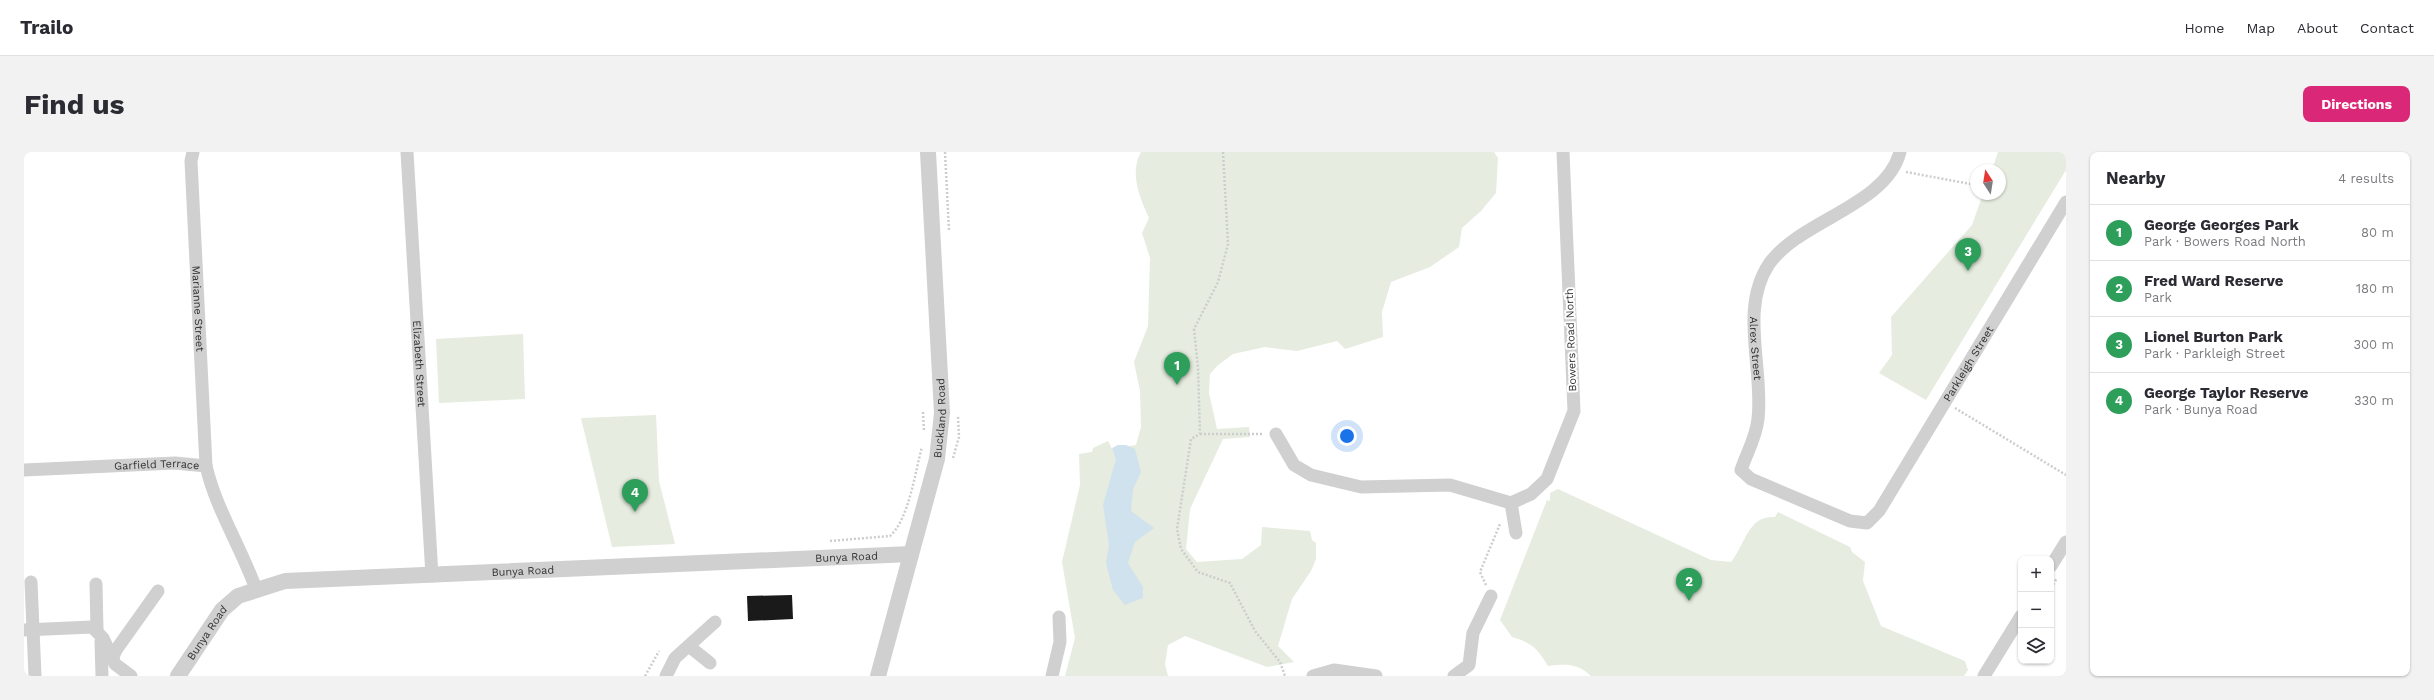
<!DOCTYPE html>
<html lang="en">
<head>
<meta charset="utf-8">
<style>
	body { margin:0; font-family:"Work Sans",sans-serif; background:#f2f2f3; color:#2b2b33 }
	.controls { position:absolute; right:12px; bottom:12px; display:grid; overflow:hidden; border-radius:8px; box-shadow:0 1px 3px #0004 }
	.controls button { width:36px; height:36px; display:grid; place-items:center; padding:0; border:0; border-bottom:1px solid #e1e1e2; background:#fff; color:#2b2b33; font:20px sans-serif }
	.compass { position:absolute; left:1946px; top:12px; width:36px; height:36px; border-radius:50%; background:#fff; box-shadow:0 1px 3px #0004; rotate:348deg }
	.you { position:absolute; left:1323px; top:284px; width:14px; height:14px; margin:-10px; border:3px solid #fff; border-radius:50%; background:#1a73e8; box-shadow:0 0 0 6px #1a73e833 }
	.badge { display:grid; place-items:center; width:26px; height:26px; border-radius:50%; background:#db2777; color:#fff; font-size:13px; font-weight:700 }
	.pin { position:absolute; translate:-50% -33px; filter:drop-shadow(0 1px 2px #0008) }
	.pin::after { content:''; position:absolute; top:21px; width:14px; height:12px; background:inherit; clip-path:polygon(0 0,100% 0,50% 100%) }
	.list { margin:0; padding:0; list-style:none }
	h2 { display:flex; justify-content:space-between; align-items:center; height:52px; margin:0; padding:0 16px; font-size:17px }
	h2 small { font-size:13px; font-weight:400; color:#7c7c81 }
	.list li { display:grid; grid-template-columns:26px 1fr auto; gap:12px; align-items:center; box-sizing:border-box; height:56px; padding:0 16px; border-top:1px solid #e1e1e2 }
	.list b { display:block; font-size:15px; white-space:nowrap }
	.list p { margin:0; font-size:13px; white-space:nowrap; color:#7c7c81 }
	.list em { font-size:13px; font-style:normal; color:#7c7c81 }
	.icon { flex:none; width:22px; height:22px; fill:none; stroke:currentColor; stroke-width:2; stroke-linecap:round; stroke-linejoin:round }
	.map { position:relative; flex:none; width:2042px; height:524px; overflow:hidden; border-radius:8px }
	header { display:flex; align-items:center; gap:24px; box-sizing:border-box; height:56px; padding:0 20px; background:#fff; border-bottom:1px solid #e1e1e2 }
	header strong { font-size:19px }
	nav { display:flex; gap:22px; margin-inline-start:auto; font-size:14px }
	.intro { display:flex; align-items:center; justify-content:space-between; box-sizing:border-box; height:96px; padding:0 24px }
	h1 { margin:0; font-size:28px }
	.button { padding:10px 18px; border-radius:8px; background:#db2777; color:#fff; font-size:14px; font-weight:700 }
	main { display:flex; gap:24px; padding:0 24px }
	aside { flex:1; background:#fff; border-radius:8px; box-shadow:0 1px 3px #0004 }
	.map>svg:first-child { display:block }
	.green { fill:#e6ecdf }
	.water { fill:#cfe2ee }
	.building { fill:#1a1a1a }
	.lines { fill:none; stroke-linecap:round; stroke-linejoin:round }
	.path { stroke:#cdcdcd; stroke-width:2.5; stroke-dasharray:2 2; stroke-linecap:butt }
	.minor { stroke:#d0d0d0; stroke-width:13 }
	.tertiary { stroke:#d0d0d0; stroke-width:16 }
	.labels { text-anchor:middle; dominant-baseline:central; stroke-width:4; stroke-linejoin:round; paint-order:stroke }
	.street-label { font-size:11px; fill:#333; stroke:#fff }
</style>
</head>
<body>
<header>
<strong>Trailo</strong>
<nav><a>Home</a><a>Map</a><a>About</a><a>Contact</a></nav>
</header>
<div class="intro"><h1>Find us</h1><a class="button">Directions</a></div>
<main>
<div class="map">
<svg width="2042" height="524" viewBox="0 0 2042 524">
	<rect width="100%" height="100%" fill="#fff"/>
	<!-- green -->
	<path class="green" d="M1117,0H1470L1474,6L1472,41L1457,59L1438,76L1435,95L1406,115L1367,130L1358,160L1359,185L1321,197L1313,189L1273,199L1241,195L1209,202L1193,214L1186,222L1185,241L1193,277L1225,275L1226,285L1199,287L1166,357L1162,397L1173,410L1218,407L1237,393L1238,375L1286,379L1288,388L1292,391V407L1287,419L1268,447L1254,494L1270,510L1243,515L1161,484L1144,493L1141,512L1144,524H1041L1051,486L1038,410L1056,333L1055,302L1068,300L1069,296L1084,289L1088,297L1112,293L1117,275L1116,239L1110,210L1124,174L1126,106L1118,81L1125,66C1116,46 1105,21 1117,0Z
		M1974,0H2042V18L1902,248L1855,221L1868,203L1867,165L1948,73L1959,42H1976V18H1968Z
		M499,182L501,247L415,251L412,187Z
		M632,263L635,329L651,392L588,395L557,266Z
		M1534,337L1687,408L1707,410C1722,391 1724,363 1751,365L1754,360L1826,395L1828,400L1841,410L1839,429L1857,474L1941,509L1944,518L1940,524H1567C1553,511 1542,512 1524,514C1513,496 1508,491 1488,485L1476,468L1523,348L1526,349V341Z"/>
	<!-- water -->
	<path class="water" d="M1094,293H1102L1111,297L1117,320L1109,337L1107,359L1130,376L1111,390L1104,411L1119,435V446L1101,453L1089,438L1082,411L1085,393L1079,353L1092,307L1088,296Z"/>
	<!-- building -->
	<path class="building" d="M768,443L769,467L724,469L723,444Z"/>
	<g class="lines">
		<!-- path -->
		<path class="path" d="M921,0L925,79
			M1199,0L1204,92L1194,130L1170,177L1174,216L1176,282L1167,287L1153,377L1157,397L1174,420L1206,431L1231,479L1256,510L1261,524
			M1882,20L1952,33
			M1931,256L2042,323
			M899,260L900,280
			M1176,282H1239
			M929,306L935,285L934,264
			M806,389L866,384C885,367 891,320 898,295
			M1462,433L1456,420L1476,372
			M2027,436L2033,426
			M621,524L635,499"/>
		<!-- minor -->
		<g class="minor">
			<path id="s1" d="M169,0L167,9L182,314"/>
			<path id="s2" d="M383,0L408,424"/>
			<path id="s3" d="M1876,0C1862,54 1776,68 1745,112C1715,157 1740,217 1734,267C1732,286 1723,300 1717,318L1727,327L1826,369L1843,371L1855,359L2042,50"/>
			<path d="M1252,282L1270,313L1287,323L1337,335L1426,333L1487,351L1507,342L1523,327L1550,259L1539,0"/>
			<path id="s4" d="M0,318L151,311L182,314C192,357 217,395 232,437"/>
			<path d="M1487,351L1492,381"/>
			<path d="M2027,414L2042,390"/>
			<path d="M7,430L11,524"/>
			<path d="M72,432L73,478"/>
			<path d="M0,478L68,475L79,486L91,512L107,524"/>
			<path d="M77,490L78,524"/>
			<path d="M666,495L686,511"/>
			<path d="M88,507L92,498L134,439"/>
			<path d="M642,524L651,506L691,470"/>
			<path d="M1028,524L1036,490L1035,465"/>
			<path d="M1289,524L1310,518L1352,524"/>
			<path d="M1430,524L1445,513L1449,481L1467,444"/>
			<path d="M1960,524L1997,464"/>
		</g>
		<!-- tertiary -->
		<g class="tertiary">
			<path id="s5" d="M154,524L198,458L214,444L261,429L887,402"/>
			<path id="s6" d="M854,524L913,307L918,261L904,0"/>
		</g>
	</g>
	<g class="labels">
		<!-- street labels -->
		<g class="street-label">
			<text stroke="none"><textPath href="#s1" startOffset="157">Marianne Street</textPath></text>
			<text transform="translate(1547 188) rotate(-92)">Bowers Road North</text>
			<text stroke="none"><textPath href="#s3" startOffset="263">Alrex Street</textPath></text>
			<text stroke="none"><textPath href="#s2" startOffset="212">Elizabeth Street</textPath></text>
			<text stroke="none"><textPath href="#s3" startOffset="715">Parkleigh Street</textPath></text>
			<text stroke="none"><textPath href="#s6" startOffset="266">Buckland Road</textPath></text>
			<text stroke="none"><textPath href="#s4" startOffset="133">Garfield Terrace</textPath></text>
			<text stroke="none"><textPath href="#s5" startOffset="712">Bunya Road</textPath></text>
			<text stroke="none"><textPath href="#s5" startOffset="388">Bunya Road</textPath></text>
			<text stroke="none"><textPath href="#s5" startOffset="52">Bunya Road</textPath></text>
		</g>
	</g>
</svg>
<div class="controls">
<button>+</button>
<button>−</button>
<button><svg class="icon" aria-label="layers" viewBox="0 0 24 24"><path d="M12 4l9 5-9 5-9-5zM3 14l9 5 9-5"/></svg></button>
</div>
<svg class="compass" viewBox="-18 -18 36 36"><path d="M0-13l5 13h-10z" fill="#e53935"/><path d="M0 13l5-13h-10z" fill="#7c7c81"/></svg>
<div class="you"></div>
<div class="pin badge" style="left:1153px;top:233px;background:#2e9e5b">1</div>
<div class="pin badge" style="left:1665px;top:449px;background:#2e9e5b">2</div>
<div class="pin badge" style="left:1944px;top:119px;background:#2e9e5b">3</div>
<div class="pin badge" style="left:611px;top:360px;background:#2e9e5b">4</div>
</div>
<aside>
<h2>Nearby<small>4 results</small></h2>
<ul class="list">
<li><span class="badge" style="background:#2e9e5b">1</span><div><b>George Georges Park</b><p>Park · Bowers Road North</p></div><em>80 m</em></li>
<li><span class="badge" style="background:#2e9e5b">2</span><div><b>Fred Ward Reserve</b><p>Park</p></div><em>180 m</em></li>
<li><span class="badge" style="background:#2e9e5b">3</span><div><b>Lionel Burton Park</b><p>Park · Parkleigh Street</p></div><em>300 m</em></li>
<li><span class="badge" style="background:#2e9e5b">4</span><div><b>George Taylor Reserve</b><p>Park · Bunya Road</p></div><em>330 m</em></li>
</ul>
</aside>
</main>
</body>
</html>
